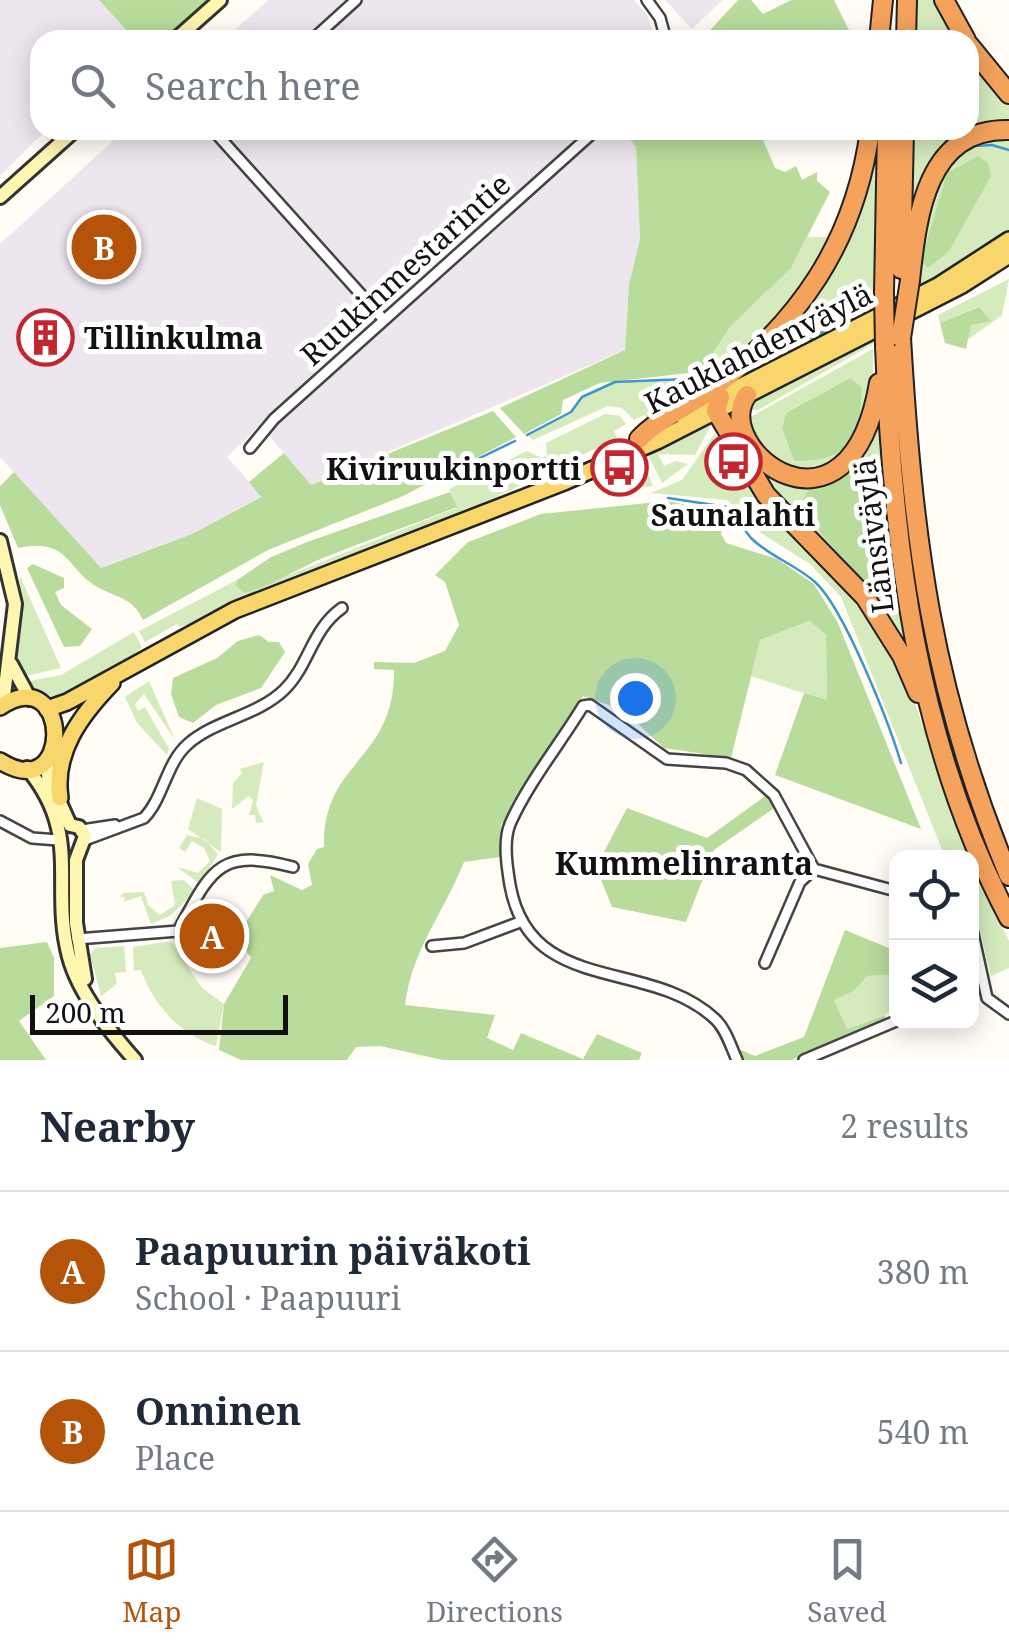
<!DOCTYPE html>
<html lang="en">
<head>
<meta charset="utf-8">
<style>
	body { margin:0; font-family:"Noto Serif",serif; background:#f2f2f3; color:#1f2937 }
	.controls { position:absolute; right:30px; bottom:30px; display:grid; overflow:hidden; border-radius:20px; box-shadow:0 5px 25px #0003 }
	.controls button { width:90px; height:90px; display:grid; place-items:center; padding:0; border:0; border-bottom:2px solid #e0e1e3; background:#fff; color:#1f2937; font:50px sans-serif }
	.scale { position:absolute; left:30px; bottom:25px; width:258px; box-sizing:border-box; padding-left:10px; border:5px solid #111; border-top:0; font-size:28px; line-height:35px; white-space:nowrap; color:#111; -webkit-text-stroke:8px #fff; paint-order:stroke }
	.you { position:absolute; left:635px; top:698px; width:35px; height:35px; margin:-25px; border:8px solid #fff; border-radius:50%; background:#1a73e8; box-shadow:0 0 0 15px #1a73e833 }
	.badge { display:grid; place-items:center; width:65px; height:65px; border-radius:50%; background:#b45309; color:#fff; font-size:32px; font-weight:700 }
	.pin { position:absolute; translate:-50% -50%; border:5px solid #fff; box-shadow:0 2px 10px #0006 }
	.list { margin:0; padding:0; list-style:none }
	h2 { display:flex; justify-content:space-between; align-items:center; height:130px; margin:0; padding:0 40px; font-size:42px }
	h2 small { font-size:32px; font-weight:400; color:#747a83 }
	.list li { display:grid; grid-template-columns:65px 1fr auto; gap:30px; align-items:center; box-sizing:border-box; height:160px; padding:0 40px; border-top:2px solid #e0e1e3 }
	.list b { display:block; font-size:38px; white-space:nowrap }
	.list p { margin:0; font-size:32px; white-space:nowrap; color:#747a83 }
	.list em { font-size:32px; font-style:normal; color:#747a83 }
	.icon { flex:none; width:55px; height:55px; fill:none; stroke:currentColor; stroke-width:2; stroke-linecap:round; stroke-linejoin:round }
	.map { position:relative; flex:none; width:1009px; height:1060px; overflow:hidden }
	.search { position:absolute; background:#fff; box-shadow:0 5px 25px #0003; left:30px; right:30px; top:30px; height:110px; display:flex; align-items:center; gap:25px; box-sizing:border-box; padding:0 35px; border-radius:30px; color:#747a83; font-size:38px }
	.sheet { height:450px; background:#fff }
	nav { display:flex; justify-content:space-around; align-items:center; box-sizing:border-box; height:140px; border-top:2px solid #e0e1e3; background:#fff; font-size:28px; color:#747a83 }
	nav a { display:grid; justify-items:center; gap:5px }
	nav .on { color:#b45309 }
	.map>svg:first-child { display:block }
	.industrial { fill:#eee6ef }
	.green { fill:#d5ebbd; fill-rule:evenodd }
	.forest { fill:#b9dc9c }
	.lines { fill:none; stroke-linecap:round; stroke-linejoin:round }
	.stream { stroke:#3f96cf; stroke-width:2.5 }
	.street-casing { stroke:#444; stroke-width:14 }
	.secondary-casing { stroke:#333; stroke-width:18 }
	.primary-casing { stroke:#222; stroke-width:20 }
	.highway-casing { stroke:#222; stroke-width:22 }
	.street { stroke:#fff; stroke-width:9 }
	.secondary { stroke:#fff6b0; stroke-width:12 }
	.primary { stroke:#f9d66b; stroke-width:15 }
	.highway { stroke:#f5a25d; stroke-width:18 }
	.highway-bridge-casing { stroke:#222; stroke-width:22; stroke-linecap:butt }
	.highway-bridge { stroke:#f5a25d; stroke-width:18 }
	.labels { text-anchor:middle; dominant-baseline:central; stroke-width:10; stroke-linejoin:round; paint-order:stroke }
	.street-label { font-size:30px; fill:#111; stroke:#fff }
	.poi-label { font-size:30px; font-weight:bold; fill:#111; stroke:#fff; text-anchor:start }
	.neighbourhood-label { font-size:32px; font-weight:bold; fill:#111; stroke:#fff }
</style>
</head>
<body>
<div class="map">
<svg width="1009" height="1060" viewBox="0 0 1009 1060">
	<rect width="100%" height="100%" fill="#fffdf5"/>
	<!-- industrial -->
	<path class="industrial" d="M0,0H99L129,33L125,40H40V130H46L0,176Z
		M268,0H634L647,15L656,40H224Z
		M665,0H723L692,29Z
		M125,130H622L636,147L640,239L629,284L625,350L311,485L260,425L227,457L262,496L192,534L100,568L0,457V244Z"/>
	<!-- green -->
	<path class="green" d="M917,0H940L961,40H916Z
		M969,51L1009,99V126L969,131L911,228L914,130H969Z
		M878,130L874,313L712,397C752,359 800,323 829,275C854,233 864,177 878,130Z
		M1009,135V230L993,245L915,294C917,251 925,162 969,142C980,137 997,137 1009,135Z
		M807,237H829C813,312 711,382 650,421L644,415L634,420L622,408L608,406L533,440L527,435L570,412L582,397L615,382L682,379L704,367L730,327L791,268Z
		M1009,279L1002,315L969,339L966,333L978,307L940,323L938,315Z
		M874,337L873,344L758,410H745L756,398Z
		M873,349C873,383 874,419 854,448C819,496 760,465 745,420ZM850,378L862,387C861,438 848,463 794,461L782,428L786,413Z
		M605,414L620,416L626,424L614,431L617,438L416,536L204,619L180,627L177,624L145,642L139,631L237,580L236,586L244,593L456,508L449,489L527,451L542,458L547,455L546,443Z
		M877,416L907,649L775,499L736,423L775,474L847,468L866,446ZM874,455L886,588L883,600L845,559L809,489L861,466L866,457Z
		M711,425L695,455L658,454L664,466L676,461L688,464L662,483L649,457L654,450Z
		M715,433L734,468L745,473L860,598L905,676L970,857H945L841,597L810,564L761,533L727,500L651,493L682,480Z
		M634,459L643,460L653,486L611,492L604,478Z
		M20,576L61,668L21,677L16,658Z
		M811,621L826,635L827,701L751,676L760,640Z
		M134,632L142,647C115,672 55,720 24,682L61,675Z
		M149,681L175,740L144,694L135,704L138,711L145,707L169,749L167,755L137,723L125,697Z
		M264,762L256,805L263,822L256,823L255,815H249L253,800L249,796L232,809L233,783L242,773L240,769Z
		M197,798L222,809L221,852L188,829Z
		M187,835L204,839L218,854L200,884L177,867L198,873L210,861L204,848L192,841L185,852L179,848Z
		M972,862L1009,941V968L991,976L980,930L972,922Z
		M184,880L195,891L170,916L151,924L141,896L124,902L125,897H120L123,893L144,892L148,905L160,915L175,905L171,881Z
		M171,941L202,988L224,1004L216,1046C182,1037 152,1003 141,970L134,971L133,947Z
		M124,946L126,972L115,973L117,984L101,996L90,955L95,948Z
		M894,973L896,1010L847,1029L834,1000L854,991L867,976Z"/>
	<!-- forest -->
	<path class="forest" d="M99,0H209L165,40H125L129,33Z
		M738,0H751L763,14L791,0H834L854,40H701Z
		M622,130H740L743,136L759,130L775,168L785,172L796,166L802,180L817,172V181L830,192L791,268L730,327L704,367L689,373L600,383L563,400L561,414L524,434L500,408L625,350L629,284L640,239L636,147Z
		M978,156L988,163L991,176L949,251L928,268L921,261L947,173Z
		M979,307L991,321L971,325L966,349L945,343L940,323Z
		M850,378L862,387C861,439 848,463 794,461L782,428L786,413Z
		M493,411L516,437L403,496L268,550L143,620C133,598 118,598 99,588C66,571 71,537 18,548L0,505V486L14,472L101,568L192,534L261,497L249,482L284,453L311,485Z
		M870,453L874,455L886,589L883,600C867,589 809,521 800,505L809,489L861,466Z
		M450,492L457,507C412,525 367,540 323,558C296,569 273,586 244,593L236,586L237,580L271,557L307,542Z
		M667,501L711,510L723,519L721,534L726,543L777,559L814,584L838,623L921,829L775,775L804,693L827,700L826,635L810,621L760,640L731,758L664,748L623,710L583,696L501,825L500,857L464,862C443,914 412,950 405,1005L495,1015L487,1038L513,1050L521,1033L583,1059L597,1034L642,1053L639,1060H443L380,1046L356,1047L347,1060H241L219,1050L224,1004L251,958L237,937L263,895L274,891L270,875L302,890L312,885L308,864L317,849L324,847C322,760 395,762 394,670L374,669V662L414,663L445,651L459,625L445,582L435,575L468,542L541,514Z
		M33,564L64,578V588L55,592L61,605L92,629L80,646L64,647L27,568Z
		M259,635L269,642H279L285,652L261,688L216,705L193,723L179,717L171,694L173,678L217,658L238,641Z
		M768,794L777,806L714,850L686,922L612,907L596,867L627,808L707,838Z
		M845,930L896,951V974L867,976L854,991L834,1000L847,1029L885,1015L886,1021L792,1060H741V1050L755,1056L804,1037Z
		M47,942L54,958V996L19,1021L46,1060H0V948Z"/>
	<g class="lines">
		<!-- stream -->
		<path class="stream" d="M969,127L1005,121
			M946,140L963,130
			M974,146L992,145L1009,150
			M773,355L834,327
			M527,435L571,412L582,397L615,382L710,378L753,342
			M451,472L515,441
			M668,498L727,507C738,516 742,528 751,538C769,556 796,565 815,582C844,608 889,723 901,763"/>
		<defs>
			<path id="street" d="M647,0L660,18L666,40
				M312,40L356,0
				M213,130L384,320
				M250,448L274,419L596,130
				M0,821L32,838L58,840
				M82,830L115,825
				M85,840L144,818C164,797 166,763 188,744C215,720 257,716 284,690C309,666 311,630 342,608
				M972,929L987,998L1009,1014
				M77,939L178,931C211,871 218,847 293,867
				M432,946L464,943L520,922
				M765,963L800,882L814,869
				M737,1060C731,1047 726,1029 715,1019C649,957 530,997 510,885C507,867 503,841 510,824C528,783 560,744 583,706L590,705L667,759L726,763L746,770L774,795L814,869L896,891
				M804,1060L896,1021"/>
			<path id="secondary" d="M175,40L220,0
				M0,197L75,130
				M0,541L15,604L3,704
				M11,664L30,699
				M47,759L48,776L70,825
				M27,768C83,835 50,884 69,957C79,994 110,1032 135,1060
				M70,825L79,827L85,836L76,860V923L85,979"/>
			<path id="primary" d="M683,416L938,286L1009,240
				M0,707C72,659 74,808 0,761
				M47,709L67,702L235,610L564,482L657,441L962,285L1009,255
				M60,798C53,752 81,715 112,683"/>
			<path id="highway" d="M944,0L966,40
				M879,40L883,0
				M906,40L907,0
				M969,45L1009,94
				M901,269L904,130
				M910,280C917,216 926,128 1009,130
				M884,293L887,130
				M901,338C913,539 931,689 1009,876
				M885,346C892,541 916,743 1009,918
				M747,395C709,449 849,558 879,383
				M720,397L716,411L766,495L865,597L902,656L918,693
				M639,439C659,418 686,408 709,391C799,323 855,243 870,130"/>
		</defs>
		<!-- street casing -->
		<use href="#street" class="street-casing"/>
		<!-- secondary casing -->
		<use href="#secondary" class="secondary-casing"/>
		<!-- primary casing -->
		<use href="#primary" class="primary-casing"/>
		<!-- highway casing -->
		<use href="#highway" class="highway-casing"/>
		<!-- street -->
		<use href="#street" class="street"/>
		<!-- secondary -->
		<use href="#secondary" class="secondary"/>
		<!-- primary -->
		<use href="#primary" class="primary"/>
		<!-- highway -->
		<use href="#highway" class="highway"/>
		<defs>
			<path id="highway-bridge" d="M884,293L885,346
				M901,338L910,280"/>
		</defs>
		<!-- highway-bridge casing -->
		<use href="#highway-bridge" class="highway-bridge-casing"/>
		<!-- highway-bridge -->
		<use href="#highway-bridge" class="highway-bridge"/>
	</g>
	<!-- icons -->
	<defs>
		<symbol id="building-ring" viewBox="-11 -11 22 22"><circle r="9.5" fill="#fff" stroke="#c4262e" stroke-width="1.5"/><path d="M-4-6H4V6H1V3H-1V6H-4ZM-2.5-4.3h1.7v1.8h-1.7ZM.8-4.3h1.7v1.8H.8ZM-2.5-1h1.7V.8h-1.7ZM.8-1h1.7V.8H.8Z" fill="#c4262e"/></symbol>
		<symbol id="bus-ring" viewBox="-11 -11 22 22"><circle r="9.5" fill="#fff" stroke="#c4262e" stroke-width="1.5"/><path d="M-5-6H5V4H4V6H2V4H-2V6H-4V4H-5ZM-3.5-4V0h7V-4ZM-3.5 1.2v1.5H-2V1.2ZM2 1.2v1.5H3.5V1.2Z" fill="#c4262e"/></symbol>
	</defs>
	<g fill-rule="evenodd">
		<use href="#building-ring" x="14" y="306" width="63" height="63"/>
		<use href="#bus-ring" x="702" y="430" width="63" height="63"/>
		<use href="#bus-ring" x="588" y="436" width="63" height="63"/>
	</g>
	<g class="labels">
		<!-- street labels -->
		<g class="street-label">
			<text transform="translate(405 269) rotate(-42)">Ruukinmestarintie</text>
			<text transform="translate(758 348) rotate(-27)">Kauklahdenväylä</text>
			<text transform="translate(873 536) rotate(-97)">Länsiväylä</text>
		</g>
		<!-- poi labels -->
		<g class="poi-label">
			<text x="84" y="337">Tillinkulma</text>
			<text x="581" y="468" text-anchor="end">Kiviruukinportti</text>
			<text x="733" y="514" text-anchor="middle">Saunalahti</text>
		</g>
		<!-- neighbourhood labels -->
		<g class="neighbourhood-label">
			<text x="684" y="862">Kummelinranta</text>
		</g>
	</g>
</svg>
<div class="controls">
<button><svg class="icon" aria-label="locate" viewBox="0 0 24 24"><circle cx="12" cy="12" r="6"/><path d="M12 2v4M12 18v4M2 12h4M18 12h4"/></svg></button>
<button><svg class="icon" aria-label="layers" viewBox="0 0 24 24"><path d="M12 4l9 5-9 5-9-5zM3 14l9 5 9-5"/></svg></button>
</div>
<div class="scale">200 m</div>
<div class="you"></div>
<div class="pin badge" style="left:212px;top:936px">A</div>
<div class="pin badge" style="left:104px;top:247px">B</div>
<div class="search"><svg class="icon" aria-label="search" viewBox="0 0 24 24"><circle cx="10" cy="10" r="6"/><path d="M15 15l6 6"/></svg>Search here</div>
</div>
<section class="sheet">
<h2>Nearby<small>2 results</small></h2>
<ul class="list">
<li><span class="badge">A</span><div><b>Paapuurin päiväkoti</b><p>School · Paapuuri</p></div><em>380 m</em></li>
<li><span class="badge">B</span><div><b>Onninen</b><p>Place</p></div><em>540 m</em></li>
</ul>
</section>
<nav>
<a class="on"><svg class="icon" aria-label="map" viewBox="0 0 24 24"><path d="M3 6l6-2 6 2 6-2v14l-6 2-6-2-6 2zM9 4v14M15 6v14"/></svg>Map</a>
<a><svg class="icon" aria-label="directions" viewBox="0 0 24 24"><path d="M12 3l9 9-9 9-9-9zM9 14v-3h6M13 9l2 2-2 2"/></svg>Directions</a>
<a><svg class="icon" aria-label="saved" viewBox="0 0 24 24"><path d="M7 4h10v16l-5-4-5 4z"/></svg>Saved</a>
</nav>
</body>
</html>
